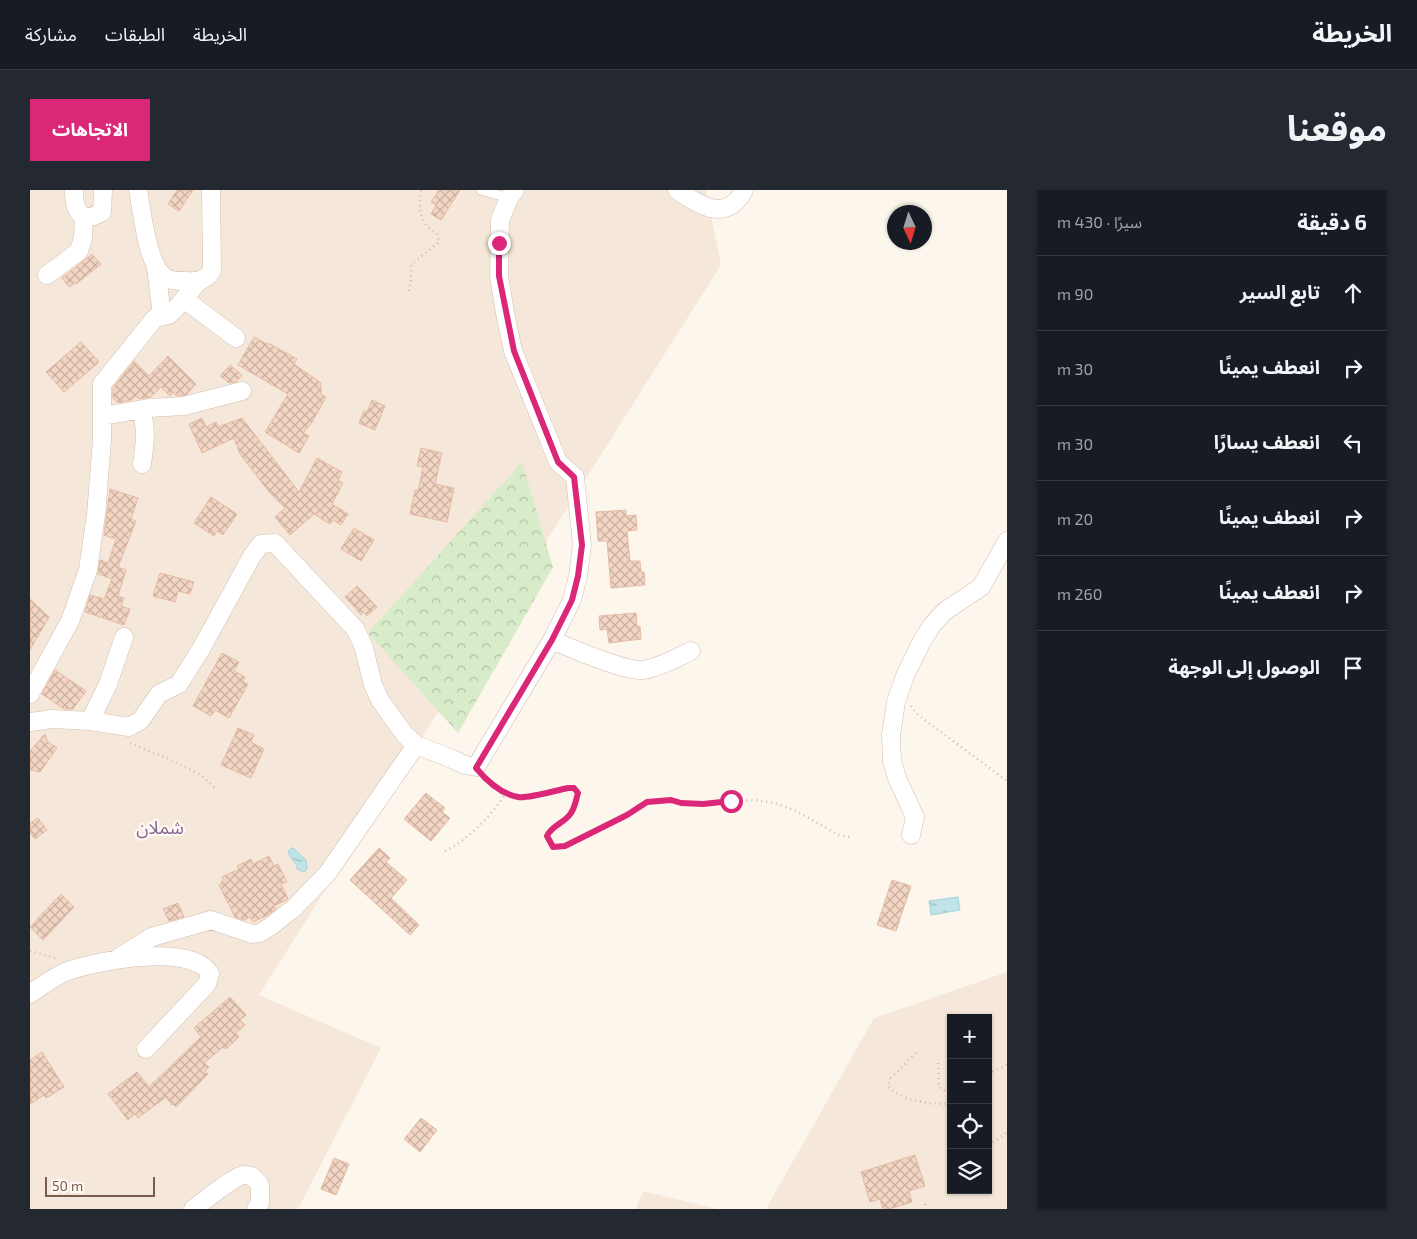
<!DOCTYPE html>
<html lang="ar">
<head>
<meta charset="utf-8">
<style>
	body { margin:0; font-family:"Exo 2","Noto Sans Arabic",sans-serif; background:#242831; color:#f1f3f6; direction:rtl }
	.controls { position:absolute; right:15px; bottom:15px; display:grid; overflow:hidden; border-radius:0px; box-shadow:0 1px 4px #0004 }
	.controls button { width:45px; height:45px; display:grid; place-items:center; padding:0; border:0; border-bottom:1px solid #363941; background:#171b24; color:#f1f3f6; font:25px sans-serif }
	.compass { position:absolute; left:857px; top:15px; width:45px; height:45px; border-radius:50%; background:#171b24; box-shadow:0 1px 4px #0004; rotate:176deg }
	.scale { position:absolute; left:15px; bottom:12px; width:110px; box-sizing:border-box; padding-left:5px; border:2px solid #7a5c4d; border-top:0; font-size:14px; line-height:18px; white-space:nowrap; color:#7a5c4d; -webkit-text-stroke:4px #fffaf3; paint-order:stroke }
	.stop { position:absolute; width:15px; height:15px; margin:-11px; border:4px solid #db2777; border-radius:50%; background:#fff }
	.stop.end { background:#db2777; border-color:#fff; box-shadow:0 1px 5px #0008 }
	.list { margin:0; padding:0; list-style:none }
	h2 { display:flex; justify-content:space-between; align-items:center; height:65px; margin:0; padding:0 20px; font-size:21px }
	h2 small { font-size:16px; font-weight:400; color:#9ea1a6 }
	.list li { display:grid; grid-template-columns:32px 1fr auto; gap:15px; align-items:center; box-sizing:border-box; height:75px; padding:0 20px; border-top:1px solid #363941 }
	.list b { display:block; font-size:19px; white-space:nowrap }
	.list em { font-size:16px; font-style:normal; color:#9ea1a6 }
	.icon { flex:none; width:28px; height:28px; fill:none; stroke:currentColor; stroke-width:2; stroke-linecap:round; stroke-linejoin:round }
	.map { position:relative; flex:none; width:977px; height:1019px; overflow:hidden; direction:ltr; border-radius:0px }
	header { display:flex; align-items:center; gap:30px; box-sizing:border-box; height:70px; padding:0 25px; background:#171b24; border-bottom:1px solid #363941 }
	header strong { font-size:24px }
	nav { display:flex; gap:28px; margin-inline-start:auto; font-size:18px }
	.intro { display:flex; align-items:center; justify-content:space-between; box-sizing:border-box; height:120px; padding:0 30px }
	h1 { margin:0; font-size:35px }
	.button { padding:12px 22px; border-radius:0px; background:#db2777; color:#fff; font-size:18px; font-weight:700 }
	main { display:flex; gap:30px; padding:0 30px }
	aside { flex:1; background:#171b24; border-radius:0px; box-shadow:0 1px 4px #0004 }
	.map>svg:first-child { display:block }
	.residential { fill:#f5e8da; fill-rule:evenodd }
	.forest { fill:url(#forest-crowns) }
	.water { fill:url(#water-ripples); stroke:#a5d3da }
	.building { fill:url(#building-cross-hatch); stroke:#e6bba3 }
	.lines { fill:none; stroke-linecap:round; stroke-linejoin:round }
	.lane-casing { stroke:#d1beb0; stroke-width:10 }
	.street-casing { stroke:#d1beb0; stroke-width:19 }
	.path { stroke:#d9b8a5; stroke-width:2.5; stroke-dasharray:1 4; stroke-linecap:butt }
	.lane { stroke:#fff; stroke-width:9 }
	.street { stroke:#fff; stroke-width:18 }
	.route { stroke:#db2777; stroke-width:6 }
	.labels { text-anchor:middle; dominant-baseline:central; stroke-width:4.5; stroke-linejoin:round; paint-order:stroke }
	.quarter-label { font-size:18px; fill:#846695; stroke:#fffaf3 }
</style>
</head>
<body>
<header>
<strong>الخريطة</strong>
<nav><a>الخريطة</a><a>الطبقات</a><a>مشاركة</a></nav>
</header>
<div class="intro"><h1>موقعنا</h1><a class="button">الاتجاهات</a></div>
<main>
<aside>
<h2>6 دقيقة<small>سيرًا · 430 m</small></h2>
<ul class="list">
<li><svg class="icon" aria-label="ahead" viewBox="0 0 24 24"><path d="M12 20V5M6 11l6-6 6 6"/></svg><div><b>تابع السير</b></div><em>90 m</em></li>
<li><svg class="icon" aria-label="right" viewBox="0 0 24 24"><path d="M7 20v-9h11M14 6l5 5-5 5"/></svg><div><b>انعطف يمينًا</b></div><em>30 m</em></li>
<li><svg class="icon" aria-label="left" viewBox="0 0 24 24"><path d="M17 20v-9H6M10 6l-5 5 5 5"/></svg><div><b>انعطف يسارًا</b></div><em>30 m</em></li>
<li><svg class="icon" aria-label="right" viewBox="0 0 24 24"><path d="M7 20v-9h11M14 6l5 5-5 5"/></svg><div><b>انعطف يمينًا</b></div><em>20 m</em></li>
<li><svg class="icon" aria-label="right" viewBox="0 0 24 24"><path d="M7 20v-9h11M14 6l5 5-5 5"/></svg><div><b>انعطف يمينًا</b></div><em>260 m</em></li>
<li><svg class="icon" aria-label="arrive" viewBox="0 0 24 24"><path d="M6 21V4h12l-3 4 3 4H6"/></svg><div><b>الوصول إلى الوجهة</b></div></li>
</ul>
</aside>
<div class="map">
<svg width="977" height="1019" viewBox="0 0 977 1019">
	<defs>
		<pattern id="forest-crowns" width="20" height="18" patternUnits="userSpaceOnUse" patternTransform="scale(1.25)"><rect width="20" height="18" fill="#d8ecc9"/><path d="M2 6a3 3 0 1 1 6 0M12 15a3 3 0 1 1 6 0" fill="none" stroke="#b4c2a5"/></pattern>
		<pattern id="water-ripples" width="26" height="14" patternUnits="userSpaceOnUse" patternTransform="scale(1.25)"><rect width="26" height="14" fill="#bfe3e8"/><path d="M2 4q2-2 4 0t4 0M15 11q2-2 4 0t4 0" fill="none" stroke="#a0bbbe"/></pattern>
		<pattern id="building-cross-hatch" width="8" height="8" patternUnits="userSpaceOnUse" patternTransform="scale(1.25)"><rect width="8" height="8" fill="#f3d5c3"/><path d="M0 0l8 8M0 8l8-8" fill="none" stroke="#cab0a1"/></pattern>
	</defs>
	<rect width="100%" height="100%" fill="#fdf6ec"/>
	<!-- residential -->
	<path class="residential" d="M0,0H676L691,75L229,805L351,858L268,1019H0Z
		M977,782V1019H736L844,828ZM921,828H958V1000H921Z
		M613,1001L687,1019H606Z"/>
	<!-- forest -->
	<path class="forest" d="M492,272L523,377L428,543L338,443Z"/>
	<!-- water -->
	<path class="water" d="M261,658H263L276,670L277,679L274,682L267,679C267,672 260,669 258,662Z
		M928,707L930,720L901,725L899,711Z"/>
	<!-- building -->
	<path class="building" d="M147,0H163L149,21L138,14Z
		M409,0H430L411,30L401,24L406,15L401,12Z
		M62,64L71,74L46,94L45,93L39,97L32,88Z
		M224,147L237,154L238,153L267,169L264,174L291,193V204L296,207L281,234L273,243L279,246L269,263L235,242L258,204L208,175Z
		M51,152L69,172L34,202L16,182Z
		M138,166L166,194L156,205L147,206L143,202L140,206L131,197L121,207L109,209L106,206L101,210L88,213L83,208V198L104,171L119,186Z
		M200,175L212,185L206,192L199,193L190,186Z
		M342,210L355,216L345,240L329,233L334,221L337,222Z
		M172,228L176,237L186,232L188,237L212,228L269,302L287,268L312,282L308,290L313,293L302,314L318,324L311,335L303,330L300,334L284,324L260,345L245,327L255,318L239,302L210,264L204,248L172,263L159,234Z
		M391,258L412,263L405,294L424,298L417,332L380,324L385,300L388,301L393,277L387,276Z
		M80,299L108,308L101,329L106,331L88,377L96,380L88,406L94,408L91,416L100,419L94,435L55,422L60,405L74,409L82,389L68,384L70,370L78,373L86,349L74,345Z
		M181,307L207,324L193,345L187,341L184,346L164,333Z
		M596,320V326L606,325L607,340L597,341L600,371H610L611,382H614L615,395L581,398L577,351H568L566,322Z
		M324,338L344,350L331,371L311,359Z
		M130,383L164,392L160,404L148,401L145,412L123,406Z
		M327,396L347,417L337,426L334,422L331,425L315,407Z
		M0,409L19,427L0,460Z
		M606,423L607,437L610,436L611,449L579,453L577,439L570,440L569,426Z
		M192,463L209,472L204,481L215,487L213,492L218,494L199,528L185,520L181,526L163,516Z
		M25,480L56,501L43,519H34L12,504Z
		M208,538L224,545L221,552L234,559L221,588L191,575Z
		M15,544L18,552L27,558L10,582L0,580V561Z
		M396,603L415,618L412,622L420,628L401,651L374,629Z
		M8,628L17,640L5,649L0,643V633Z
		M349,658L360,668L356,672L377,690L361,708L389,735L380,745L320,690Z
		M239,666L244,676L248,674L257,692L251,694L258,709L244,716L246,719L238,725L223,732L220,727L214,730L205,727L189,695L192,694L191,692L193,690L192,687L209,679L207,676L221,669L223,674Z
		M862,690L881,696L866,741L847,735Z
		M31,704L44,717L13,750L0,737Z
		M148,713L154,727L139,731L133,719Z
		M200,807L216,825L210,830L215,835L206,843L209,847L196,859L193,857L174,873L179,877L175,881L178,884L146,917L143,914L142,915L136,907L108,928L105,924L98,930L78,904L107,882L119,897L171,847L164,838Z
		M12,862L34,897L16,908L14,905L0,914V870Z
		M391,928L407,940L390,962L374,949Z
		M885,965L895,996L879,1001L882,1012L859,1019H853L850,1009L840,1012L831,982Z
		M304,968L319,974L306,1005L291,999Z"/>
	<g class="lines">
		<defs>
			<path id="lane" d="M451,0L479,8"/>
			<path id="street" d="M44,0C44,20 50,35 72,22L73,0
				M108,0C112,20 117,77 136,88C141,91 149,91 155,91C167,92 175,91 182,81L181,0
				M647,0C670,16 697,33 714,0
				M126,77L132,126
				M17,85L49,61L53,48L54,27
				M154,109L206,148
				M111,220C117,240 115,253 112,274
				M73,226L119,218L154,216L212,201
				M522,450C540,458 596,482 614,480C631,477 646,468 661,461
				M0,504L40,431L58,380L66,325L72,250V194L125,128L139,125L149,115L168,92
				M60,531L78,494L94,447
				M0,532L22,529L60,531L99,537L111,530L129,504L149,494L171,459L222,366L231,354L245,353L326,440L334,458L343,495L350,510L375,545L386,555L422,569L435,575L446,577L522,450L542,410L548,386L552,355L545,287L528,272L483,161L475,123L469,86L470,30L479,8L485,0
				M881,645L885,627L867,588L862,571L861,545L866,512L875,486L891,453L902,435L915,421L951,397L977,351
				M88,768L122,747L181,730L222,744L230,743L241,736L264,718L297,684L386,555
				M0,804C10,797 21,789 33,783C61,771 163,752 180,784L177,794L116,859
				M163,1019C173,1012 204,986 214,985C222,984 226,990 230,995V1013L226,1019"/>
		</defs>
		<!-- lane casing -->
		<use href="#lane" class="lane-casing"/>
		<!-- street casing -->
		<use href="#street" class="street-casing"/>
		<!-- path -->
		<path class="path" d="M379,101L381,89V75L409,52L407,44C389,33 388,19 391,0
			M881,516L887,524L977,591
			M100,553L141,570L171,585L187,600
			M455,588L476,603L489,608L538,597L544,598L548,603C546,610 545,617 541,623C534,633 522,635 517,646L523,657L535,656L597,625L617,612L641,610L651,613L673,614L726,610L745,613L766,621L809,645L820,647
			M415,661C439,649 461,626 476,603
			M0,761L26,768
			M886,863L861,888L858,896C873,912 900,914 921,914
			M908,873L909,897L920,904
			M958,884L977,875
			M921,904V914
			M958,953L964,952L977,942
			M895,1014L896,1019"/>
		<!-- lane -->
		<use href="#lane" class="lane"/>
		<!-- street -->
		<use href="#street" class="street"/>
	</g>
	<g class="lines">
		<!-- route -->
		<path class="route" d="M469,53V86L484,161L528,272L544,287L552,355L548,386L542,410L522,450L446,578C456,590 471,604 488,607C498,609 527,600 538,598H544L548,603C546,610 545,617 541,623C535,633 522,635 517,646L523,657L535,656L597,625L617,612L641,610L651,613L673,614L701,611"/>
	</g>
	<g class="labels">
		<!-- quarter labels -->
		<g class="quarter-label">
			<text x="130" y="637">شملان</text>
		</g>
	</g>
</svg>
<div class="controls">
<button>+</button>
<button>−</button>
<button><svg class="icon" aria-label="locate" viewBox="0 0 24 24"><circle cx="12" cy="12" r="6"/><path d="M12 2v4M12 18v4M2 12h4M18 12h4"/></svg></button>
<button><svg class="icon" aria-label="layers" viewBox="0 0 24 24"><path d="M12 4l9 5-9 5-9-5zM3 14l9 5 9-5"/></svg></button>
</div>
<svg class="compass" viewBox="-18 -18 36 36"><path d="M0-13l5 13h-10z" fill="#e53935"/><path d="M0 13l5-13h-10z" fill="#9ea1a6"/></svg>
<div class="scale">50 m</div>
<div class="stop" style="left:701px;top:611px"></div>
<div class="stop end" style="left:469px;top:53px"></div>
</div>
</main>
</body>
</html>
